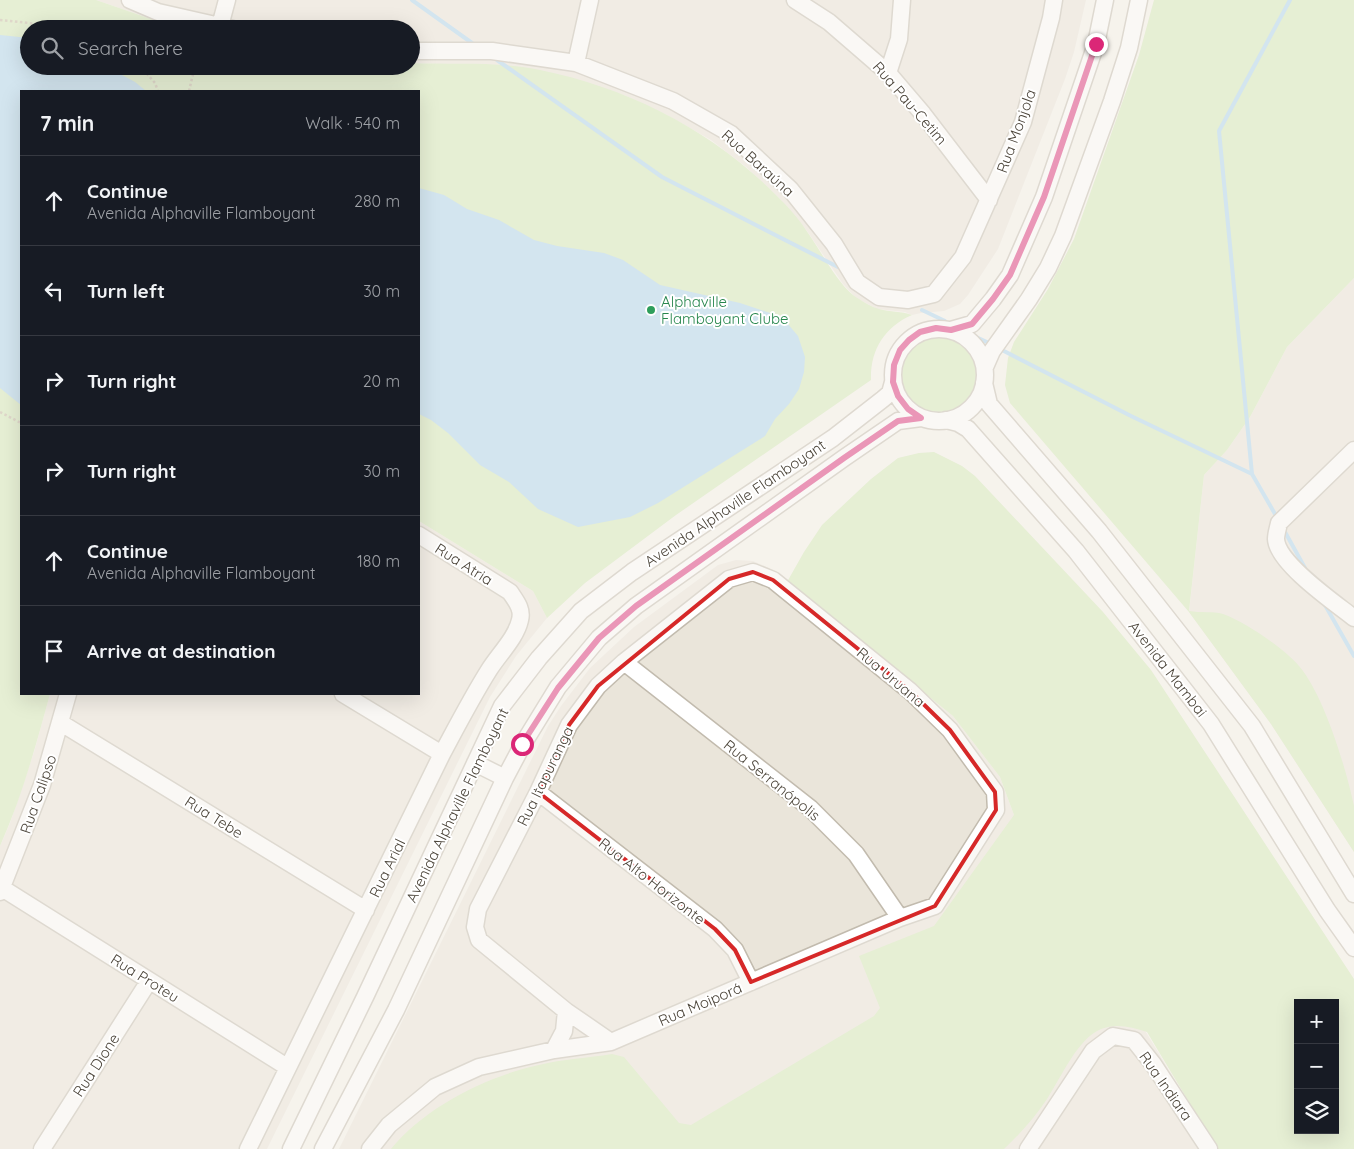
<!DOCTYPE html>
<html lang="en">
<head>
<meta charset="utf-8">
<style>
	body { margin:0; font-family:Quicksand,sans-serif; background:#242831; color:#f1f3f6 }
	.controls { position:absolute; right:15px; bottom:15px; display:grid; overflow:hidden; border-radius:0px; box-shadow:0 5px 20px #0002 }
	.controls button { width:45px; height:45px; display:grid; place-items:center; padding:0; border:0; border-bottom:1px solid #363941; background:#171b24; color:#f1f3f6; font:25px sans-serif }
	.stop { position:absolute; width:15px; height:15px; margin:-11px; border:4px solid #db2777; border-radius:50%; background:#fff }
	.stop.end { background:#db2777; border-color:#fff; box-shadow:0 1px 5px #0008 }
	.list { margin:0; padding:0; list-style:none }
	h2 { display:flex; justify-content:space-between; align-items:center; height:65px; margin:0; padding:0 20px; font-size:21px }
	h2 small { font-size:16px; font-weight:400; color:#9ea1a6 }
	.list li { display:grid; grid-template-columns:32px 1fr auto; gap:15px; align-items:center; box-sizing:border-box; height:90px; padding:0 20px; border-top:1px solid #363941 }
	.list b { display:block; font-size:19px; white-space:nowrap }
	.list p { margin:0; font-size:16px; white-space:nowrap; color:#9ea1a6 }
	.list em { font-size:16px; font-style:normal; color:#9ea1a6 }
	.icon { flex:none; width:28px; height:28px; fill:none; stroke:currentColor; stroke-width:2; stroke-linecap:round; stroke-linejoin:round }
	.map { position:relative; flex:none; width:1354px; height:1149px; overflow:hidden }
	.search { position:absolute; background:#171b24; box-shadow:0 5px 20px #0002; left:20px; top:20px; width:400px; height:55px; display:flex; align-items:center; gap:12px; box-sizing:border-box; padding:0 18px; border-radius:28px; color:#9ea1a6; font-size:19px }
	.panel { position:absolute; background:#171b24; box-shadow:0 5px 20px #0002; left:20px; top:90px; width:400px; height:605px; border-radius:0px }
	.map>svg:first-child { display:block }
	.residential { fill:#eae5da }
	.green { fill:#d2eab5; fill-rule:evenodd }
	.water { fill:#a9d4f2 }
	.lines { fill:none; stroke-linecap:round; stroke-linejoin:round }
	.stream { stroke:#a9d4f2; stroke-width:4 }
	.minor-casing { stroke:#c2bbae; stroke-width:19 }
	.path { stroke:#c4b79f; stroke-width:2.5; stroke-dasharray:2.5 2.5; stroke-linecap:butt }
	.minor { stroke:#fff; stroke-width:16 }
	.route { stroke:#db2777; stroke-width:6 }
	.marked { fill:none; stroke:#d62828; stroke-width:4; stroke-linejoin:round }
	.leisure-dot { fill:#2e9e5b; stroke:#fff; stroke-width:2 }
	.labels { text-anchor:middle; dominant-baseline:central; stroke-width:4; stroke-linejoin:round; paint-order:stroke }
	.street-label { font-size:15px; fill:#4b4439; stroke:#fff }
	.leisure-label { font-size:15px; fill:#27864d; stroke:#fff; text-anchor:start }
</style>
</head>
<body>
<div class="map">
<svg width="1354" height="1149" viewBox="0 0 1354 1149">
	<rect width="100%" height="100%" fill="#f6f3ec"/>
	<!-- residential -->
	<path class="residential" d="M96,0H1086L1074,52L1065,79L998,249L968,295L960,304L944,311L921,313L912,315L905,312L877,309L856,298L843,284L807,231L778,197L746,167L711,140L667,115L626,96L578,80L439,64L411,63V29H180Z
		M1354,278V852L1271,724L1189,612L1204,475L1227,450L1250,417L1287,347Z
		M419,521L533,591L547,618L516,656L490,697L267,1149H0V846L10,823L34,752L50,694H419Z
		M736,560L753,561L769,568L953,716L1000,777L1014,815L1217,1149H339L548,726L561,706L590,668L634,627L718,565Z"/>
	<!-- green -->
	<path class="green" d="M0,0H96L180,29H29V66H411V63C453,65 498,61 540,70C629,88 713,131 777,196C788,207 800,220 808,233C821,251 840,289 859,299C865,303 872,307 879,309C890,312 901,311 912,315C884,327 870,351 871,380L676,515L585,583L547,618L533,591L419,521V91H21V694H50C36,745 22,797 0,846Z
		M1154,0H1354V278L1287,347L1250,417L1227,450L1204,475L1189,611C1200,613 1213,611 1223,614C1245,622 1284,648 1299,666C1324,695 1346,768 1354,806C1354,819 1354,839 1354,852L1271,724L1189,612L1010,403L1005,385L1008,358L1014,342L1048,289L1074,239L1139,55Z
		M900 375a39 39 0 1 1 78 0a39 39 0 1 1-78 0Z
		M934,452L962,466L975,476L1103,612L1151,670L1354,979V1149H1217L1147,1032C1132,1027 1116,1023 1101,1029C1077,1039 1061,1078 1047,1099C1035,1117 1020,1134 1004,1149H391C425,1107 487,1076 539,1065C563,1059 588,1058 612,1054L624,1057L679,1123L691,1125L874,1016L880,1008L859,956L934,926L1014,815L1000,777L953,716L787,582L804,552L822,525L871,479L898,458L919,453ZM1298,1003H1335V1130H1298Z"/>
	<!-- water -->
	<path class="water" d="M0,35L29,38V66H105L135,82L146,91H21V405L0,388Z
		M419,188L444,195L467,209L499,220L534,240L557,246L604,253L623,260L660,285L740,303L773,314L787,323L798,336L805,357L804,372L799,389L789,404L775,419L765,436L658,503L630,517L578,527L538,509L509,482L480,465L448,433L431,420L419,414Z"/>
	<g class="lines">
		<!-- stream -->
		<path class="stream" d="M412,0L472,43
			M497,60L662,177L838,267
			M922,310L945,321
			M976,337L989,343
			M1002,350L1131,416L1252,474
			M1275,514L1252,474L1219,131L1290,0
			M1285,532L1305,568
			M1325,605L1354,656"/>
		<defs>
			<path id="minor" d="M130,0L158,12L233,29
				M795,0L829,22L888,73L923,114L989,200
				M220,26L227,0
				M411,51H492L576,63L673,101L731,134L790,189L834,244L857,282L879,297L908,300L934,294L963,257L1023,122L1051,18L1054,0
				M576,63L590,0
				M888,73L899,39L902,0
				M893 375a46 46 0 1 1 92 0a46 46 0 1 1-92 0Z
				M951,330L972,324L993,299L1010,275L1044,197L1096,44L1105,0
				M985,367L992,351L1029,299L1048,268L1063,236L1112,101L1129,48L1139,0
				M984,383L989,404L1099,531L1252,726L1354,894
				M946,420L958,423L968,429L1076,551L1211,724L1327,910L1354,948
				M1354,450L1279,523C1278,528 1276,534 1276,539C1277,563 1335,603 1354,618
				M624,662L810,808L856,854L900,918
				M343,694L442,754
				M61,723L366,910
				M475,763L505,778
				M538,792L715,929L735,950L751,982
				M2,888L287,1067
				M0,892L42,785L68,694
				M554,1050L564,1031L566,1011
				M42,1149L149,981
				M248,1149L442,754C457,726 472,697 489,670C499,654 516,638 520,620C523,609 516,601 510,592L419,535
				M291,1149L365,997L502,706L539,658L581,611L632,572L833,438L883,399L890,393L893,382
				M323,1149L396,1010L505,778L523,744L558,687L599,638L636,606L844,458L898,421L921,418
				M370,1149L389,1125L435,1087L479,1067L554,1050L611,1042L900,918L935,906L996,810L995,792L950,730L910,691L773,580L753,572L729,579L624,662L598,686L569,725L538,792L478,909L475,927L479,940L566,1011L611,1042
				M1028,1149L1093,1051L1113,1036L1134,1040L1153,1064L1209,1149"/>
		</defs>
		<!-- minor casing -->
		<use href="#minor" class="minor-casing"/>
		<!-- path -->
		<path class="path" d="M0,20L57,26L65,29
			M140,66L155,83L158,91
			M189,91L195,66
			M0,412L21,423"/>
		<!-- minor -->
		<use href="#minor" class="minor"/>
	</g>
	<g class="lines">
		<!-- route -->
		<path class="route" d="M522,744L558,688L599,638L636,606L844,458L898,421L921,418L908,409L898,396L893,382L894,365L900,350L909,340L920,332L936,328L951,330L972,324L993,299L1010,275L1044,197L1096,44"/>
	</g>
	<!-- marked area -->
	<path d="M0 0H1354V1149H0ZM753,572L773,580L910,691L950,730L995,792L996,810L935,906L751,982L735,950L715,929L538,792L569,725L598,686L729,579Z" fill="#f6f3ec" fill-opacity=".55" fill-rule="evenodd"/>
	<path class="marked" d="M753,572L773,580L910,691L950,730L995,792L996,810L935,906L751,982L735,950L715,929L538,792L569,725L598,686L729,579Z"/>
	<!-- markers -->
	<circle class="leisure-dot" cx="651" cy="310" r="5"/>
	<g class="labels">
		<!-- street labels -->
		<g class="street-label">
			<text transform="translate(910 103) rotate(49)">Rua Pau-Cetim</text>
			<text transform="translate(1016 131) rotate(-70)">Rua Monjola</text>
			<text transform="translate(758 163) rotate(42)">Rua Baraúna</text>
			<text transform="translate(735 503) rotate(-34)">Avenida Alphaville Flamboyant</text>
			<text transform="translate(464 564) rotate(32)">Rua Atria</text>
			<text transform="translate(1168 669) rotate(52)">Avenida Mambai</text>
			<text transform="translate(891 677) rotate(40)">Rua Uruana</text>
			<text transform="translate(545 776) rotate(-64)">Rua Itapuranga</text>
			<text transform="translate(772 780) rotate(39)">Rua Serranópolis</text>
			<text transform="translate(38 794) rotate(-71)">Rua Calipso</text>
			<text transform="translate(457 805) rotate(-64)">Avenida Alphaville Flamboyant</text>
			<text transform="translate(214 817) rotate(32)">Rua Tebe</text>
			<text transform="translate(387 868) rotate(-64)">Rua Arial</text>
			<text transform="translate(652 881) rotate(38)">Rua Alto Horizonte</text>
			<text transform="translate(145 978) rotate(32)">Rua Proteu</text>
			<text transform="translate(700 1004) rotate(-23)">Rua Moiporá</text>
			<text transform="translate(96 1065) rotate(-57)">Rua Dione</text>
			<text transform="translate(1166 1086) rotate(55)">Rua Indiara</text>
		</g>
		<!-- leisure labels -->
		<g class="leisure-label">
			<text x="661" y="301">Alphaville<tspan x="661" dy="17">Flamboyant Clube</tspan></text>
		</g>
	</g>
</svg>
<div class="controls">
<button>+</button>
<button>−</button>
<button><svg class="icon" aria-label="layers" viewBox="0 0 24 24"><path d="M12 4l9 5-9 5-9-5zM3 14l9 5 9-5"/></svg></button>
</div>
<div class="stop" style="left:522px;top:744px"></div>
<div class="stop end" style="left:1096px;top:44px"></div>
<div class="search"><svg class="icon" aria-label="search" viewBox="0 0 24 24"><circle cx="10" cy="10" r="6"/><path d="M15 15l6 6"/></svg>Search here</div>
<section class="panel">
<h2>7 min<small>Walk · 540 m</small></h2>
<ul class="list">
<li><svg class="icon" aria-label="ahead" viewBox="0 0 24 24"><path d="M12 20V5M6 11l6-6 6 6"/></svg><div><b>Continue</b><p>Avenida Alphaville Flamboyant</p></div><em>280 m</em></li>
<li><svg class="icon" aria-label="left" viewBox="0 0 24 24"><path d="M17 20v-9H6M10 6l-5 5 5 5"/></svg><div><b>Turn left</b></div><em>30 m</em></li>
<li><svg class="icon" aria-label="right" viewBox="0 0 24 24"><path d="M7 20v-9h11M14 6l5 5-5 5"/></svg><div><b>Turn right</b></div><em>20 m</em></li>
<li><svg class="icon" aria-label="right" viewBox="0 0 24 24"><path d="M7 20v-9h11M14 6l5 5-5 5"/></svg><div><b>Turn right</b></div><em>30 m</em></li>
<li><svg class="icon" aria-label="ahead" viewBox="0 0 24 24"><path d="M12 20V5M6 11l6-6 6 6"/></svg><div><b>Continue</b><p>Avenida Alphaville Flamboyant</p></div><em>180 m</em></li>
<li><svg class="icon" aria-label="arrive" viewBox="0 0 24 24"><path d="M6 21V4h12l-3 4 3 4H6"/></svg><div><b>Arrive at destination</b></div></li>
</ul>
</section>
</div>
</body>
</html>
